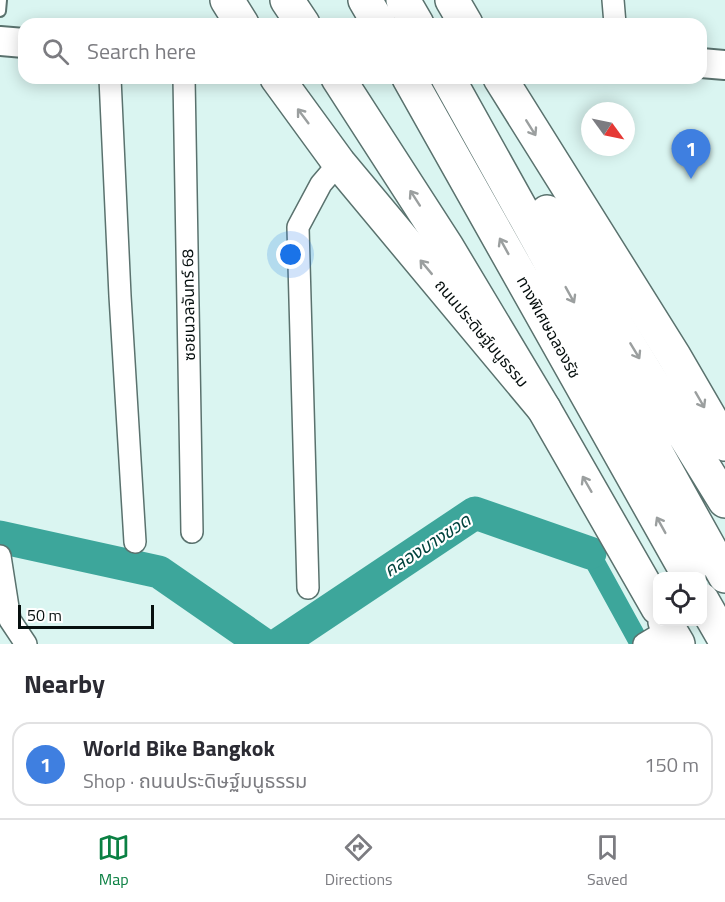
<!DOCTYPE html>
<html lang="en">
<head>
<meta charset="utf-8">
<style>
	body { margin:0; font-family:"Titillium Web","Noto Sans Thai",sans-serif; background:#f7f7f7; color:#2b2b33 }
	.controls { position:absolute; right:18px; bottom:18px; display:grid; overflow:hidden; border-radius:12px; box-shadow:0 3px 15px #0003 }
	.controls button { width:54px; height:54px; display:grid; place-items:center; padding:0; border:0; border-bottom:2px solid #e1e1e2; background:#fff; color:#2b2b33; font:30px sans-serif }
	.compass { position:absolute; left:581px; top:102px; width:54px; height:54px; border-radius:50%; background:#fff; box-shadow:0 3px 15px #0003; rotate:123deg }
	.scale { position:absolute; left:18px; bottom:15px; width:136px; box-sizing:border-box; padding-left:6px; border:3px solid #060f0e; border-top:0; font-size:16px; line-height:21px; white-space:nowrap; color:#060f0e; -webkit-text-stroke:4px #fff; paint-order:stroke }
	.you { position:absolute; left:291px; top:255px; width:21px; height:21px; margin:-15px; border:4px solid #fff; border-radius:50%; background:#1a73e8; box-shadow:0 0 0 9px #1a73e833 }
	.badge { display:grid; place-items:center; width:39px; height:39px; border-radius:50%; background:#0b8043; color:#fff; font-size:20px; font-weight:700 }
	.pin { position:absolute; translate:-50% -50px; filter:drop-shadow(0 2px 3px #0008) }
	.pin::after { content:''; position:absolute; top:32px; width:21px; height:18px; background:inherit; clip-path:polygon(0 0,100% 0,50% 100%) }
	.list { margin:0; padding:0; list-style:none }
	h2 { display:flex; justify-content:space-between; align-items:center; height:78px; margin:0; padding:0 24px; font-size:26px }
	h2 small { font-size:20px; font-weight:400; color:#7c7c81 }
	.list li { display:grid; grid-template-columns:39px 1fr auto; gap:18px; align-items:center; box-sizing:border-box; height:84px; margin:0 12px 12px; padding:0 12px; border:2px solid #e1e1e2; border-radius:18px }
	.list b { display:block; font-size:22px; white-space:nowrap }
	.list p { margin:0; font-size:20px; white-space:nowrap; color:#7c7c81 }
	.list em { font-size:20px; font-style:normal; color:#7c7c81 }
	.icon { flex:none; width:33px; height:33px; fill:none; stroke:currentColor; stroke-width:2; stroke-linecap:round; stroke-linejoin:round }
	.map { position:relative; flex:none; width:725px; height:644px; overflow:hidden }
	.search { position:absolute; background:#fff; box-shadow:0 3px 15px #0003; left:18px; right:18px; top:18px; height:66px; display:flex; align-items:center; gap:15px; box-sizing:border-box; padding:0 21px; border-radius:18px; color:#7c7c81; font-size:22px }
	.sheet { height:174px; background:#fff }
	nav { display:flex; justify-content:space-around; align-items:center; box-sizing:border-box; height:84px; border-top:2px solid #e1e1e2; background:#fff; font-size:16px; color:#7c7c81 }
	nav a { display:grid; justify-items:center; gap:3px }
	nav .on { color:#0b8043 }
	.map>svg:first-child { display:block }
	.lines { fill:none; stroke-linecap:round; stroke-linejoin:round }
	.canal { stroke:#3da69b; stroke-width:20 }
	.river { stroke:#3da69b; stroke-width:33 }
	.lane-casing { stroke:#5a726e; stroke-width:14 }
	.street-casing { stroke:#5a726e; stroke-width:24 }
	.secondary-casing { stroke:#5a726e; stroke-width:32 }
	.primary-casing { stroke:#5a726e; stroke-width:36 }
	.highway-casing { stroke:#5a726e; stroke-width:36 }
	.lane { stroke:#fff; stroke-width:10 }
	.street { stroke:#fff; stroke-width:21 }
	.secondary { stroke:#fff; stroke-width:28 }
	.primary { stroke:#fff; stroke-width:33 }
	.highway { stroke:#fff; stroke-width:33 }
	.highway-bridge-casing { stroke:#5a726e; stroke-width:36; stroke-linecap:butt }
	.highway-bridge { stroke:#fff; stroke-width:33 }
	.oneway { stroke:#9b9f9f }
	.labels { text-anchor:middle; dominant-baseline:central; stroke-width:4.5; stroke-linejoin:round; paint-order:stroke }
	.street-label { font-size:16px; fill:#060f0e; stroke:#fff }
	.water-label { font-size:18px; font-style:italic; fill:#00423c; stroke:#fff }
</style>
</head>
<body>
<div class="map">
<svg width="725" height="644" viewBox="0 0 725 644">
	<rect width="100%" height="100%" fill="#daf5f1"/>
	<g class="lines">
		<!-- canal -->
		<path class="canal" d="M590,553L640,644"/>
		<!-- river -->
		<path class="river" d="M0,537L159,572L263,644
			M279,644L475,513L590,553"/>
		<defs>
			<path id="lane" d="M0,11L1,0"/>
			<path id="street" d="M613,0L615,24
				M110,78L120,296L135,542
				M184,78L192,532
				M0,556L10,620L26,644
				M308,588L298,227L321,184L339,163
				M644,644L669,629"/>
			<path id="secondary" d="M0,41L24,43
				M701,63L725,65"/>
			<path id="primary" d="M227,0L242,24
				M452,0L466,24
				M277,78L339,163L544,409L658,608
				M500,78L674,356L725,444
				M665,622L678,644"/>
			<path id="highway" d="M287,0L303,24
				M365,0L379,24
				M403,0L417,24
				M338,78L447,247L544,409
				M409,78L689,576
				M448,78L725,576
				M547,212L725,501"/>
		</defs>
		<!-- lane casing -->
		<use href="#lane" class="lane-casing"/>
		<!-- street casing -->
		<use href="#street" class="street-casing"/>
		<!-- secondary casing -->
		<use href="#secondary" class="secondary-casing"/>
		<!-- primary casing -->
		<use href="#primary" class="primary-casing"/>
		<!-- highway casing -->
		<use href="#highway" class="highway-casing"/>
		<!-- lane -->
		<use href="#lane" class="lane"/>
		<!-- street -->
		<use href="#street" class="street"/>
		<!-- secondary -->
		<use href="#secondary" class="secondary"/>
		<!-- primary -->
		<use href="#primary" class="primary"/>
		<!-- highway -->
		<use href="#highway" class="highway"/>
		<defs>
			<path id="highway-bridge" d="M702,600L725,640"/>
		</defs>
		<!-- highway-bridge casing -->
		<use href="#highway-bridge" class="highway-bridge-casing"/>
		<!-- highway-bridge -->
		<use href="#highway-bridge" class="highway-bridge"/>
	</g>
	<!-- one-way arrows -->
	<defs><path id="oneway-shaft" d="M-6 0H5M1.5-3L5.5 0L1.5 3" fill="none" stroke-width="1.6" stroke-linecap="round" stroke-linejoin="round" transform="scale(1.5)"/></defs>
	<g class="oneway">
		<use href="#oneway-shaft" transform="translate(303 116) rotate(-127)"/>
		<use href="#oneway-shaft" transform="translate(531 128) rotate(58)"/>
		<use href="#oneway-shaft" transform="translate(415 198) rotate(-123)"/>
		<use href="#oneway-shaft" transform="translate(504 246) rotate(-119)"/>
		<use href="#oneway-shaft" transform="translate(426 267) rotate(-130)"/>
		<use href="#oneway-shaft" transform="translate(570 295) rotate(61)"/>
		<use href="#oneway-shaft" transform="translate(635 351) rotate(59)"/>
		<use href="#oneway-shaft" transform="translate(700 400) rotate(60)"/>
		<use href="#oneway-shaft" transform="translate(587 484) rotate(-120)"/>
		<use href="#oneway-shaft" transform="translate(661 525) rotate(-119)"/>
	</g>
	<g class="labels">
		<!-- street labels -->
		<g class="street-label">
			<text transform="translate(188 305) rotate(-91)">ซอยนวลจันทร์ 68</text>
			<text transform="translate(549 327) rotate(61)">ทางพิเศษฉลองรัช</text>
			<text transform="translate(482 333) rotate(50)">ถนนประดิษฐ์มนูธรรม</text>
		</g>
		<!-- water labels -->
		<g class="water-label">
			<text transform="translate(427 545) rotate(-33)">คลองบางขวด</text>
		</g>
	</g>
</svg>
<div class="controls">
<button><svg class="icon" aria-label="locate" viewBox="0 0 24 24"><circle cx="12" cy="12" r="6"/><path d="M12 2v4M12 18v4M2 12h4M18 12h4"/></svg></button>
</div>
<svg class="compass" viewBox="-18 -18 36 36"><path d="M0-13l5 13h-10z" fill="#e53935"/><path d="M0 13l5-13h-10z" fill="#7c7c81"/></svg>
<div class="scale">50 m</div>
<div class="you"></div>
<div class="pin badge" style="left:691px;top:179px;background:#3f7fe0">1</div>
<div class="search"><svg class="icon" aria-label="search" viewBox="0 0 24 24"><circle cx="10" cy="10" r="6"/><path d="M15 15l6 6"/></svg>Search here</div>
</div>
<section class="sheet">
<h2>Nearby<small></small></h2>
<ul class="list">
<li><span class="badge" style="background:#3f7fe0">1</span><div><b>World Bike Bangkok</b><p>Shop · ถนนประดิษฐ์มนูธรรม</p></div><em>150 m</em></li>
</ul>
</section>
<nav>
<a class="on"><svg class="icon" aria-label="map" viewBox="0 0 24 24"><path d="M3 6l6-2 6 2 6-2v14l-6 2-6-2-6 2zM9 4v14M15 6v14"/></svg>Map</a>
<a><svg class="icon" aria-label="directions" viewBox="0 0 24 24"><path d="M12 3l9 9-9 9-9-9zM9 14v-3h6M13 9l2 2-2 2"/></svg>Directions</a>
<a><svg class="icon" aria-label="saved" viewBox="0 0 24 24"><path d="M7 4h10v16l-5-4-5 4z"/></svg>Saved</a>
</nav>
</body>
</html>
